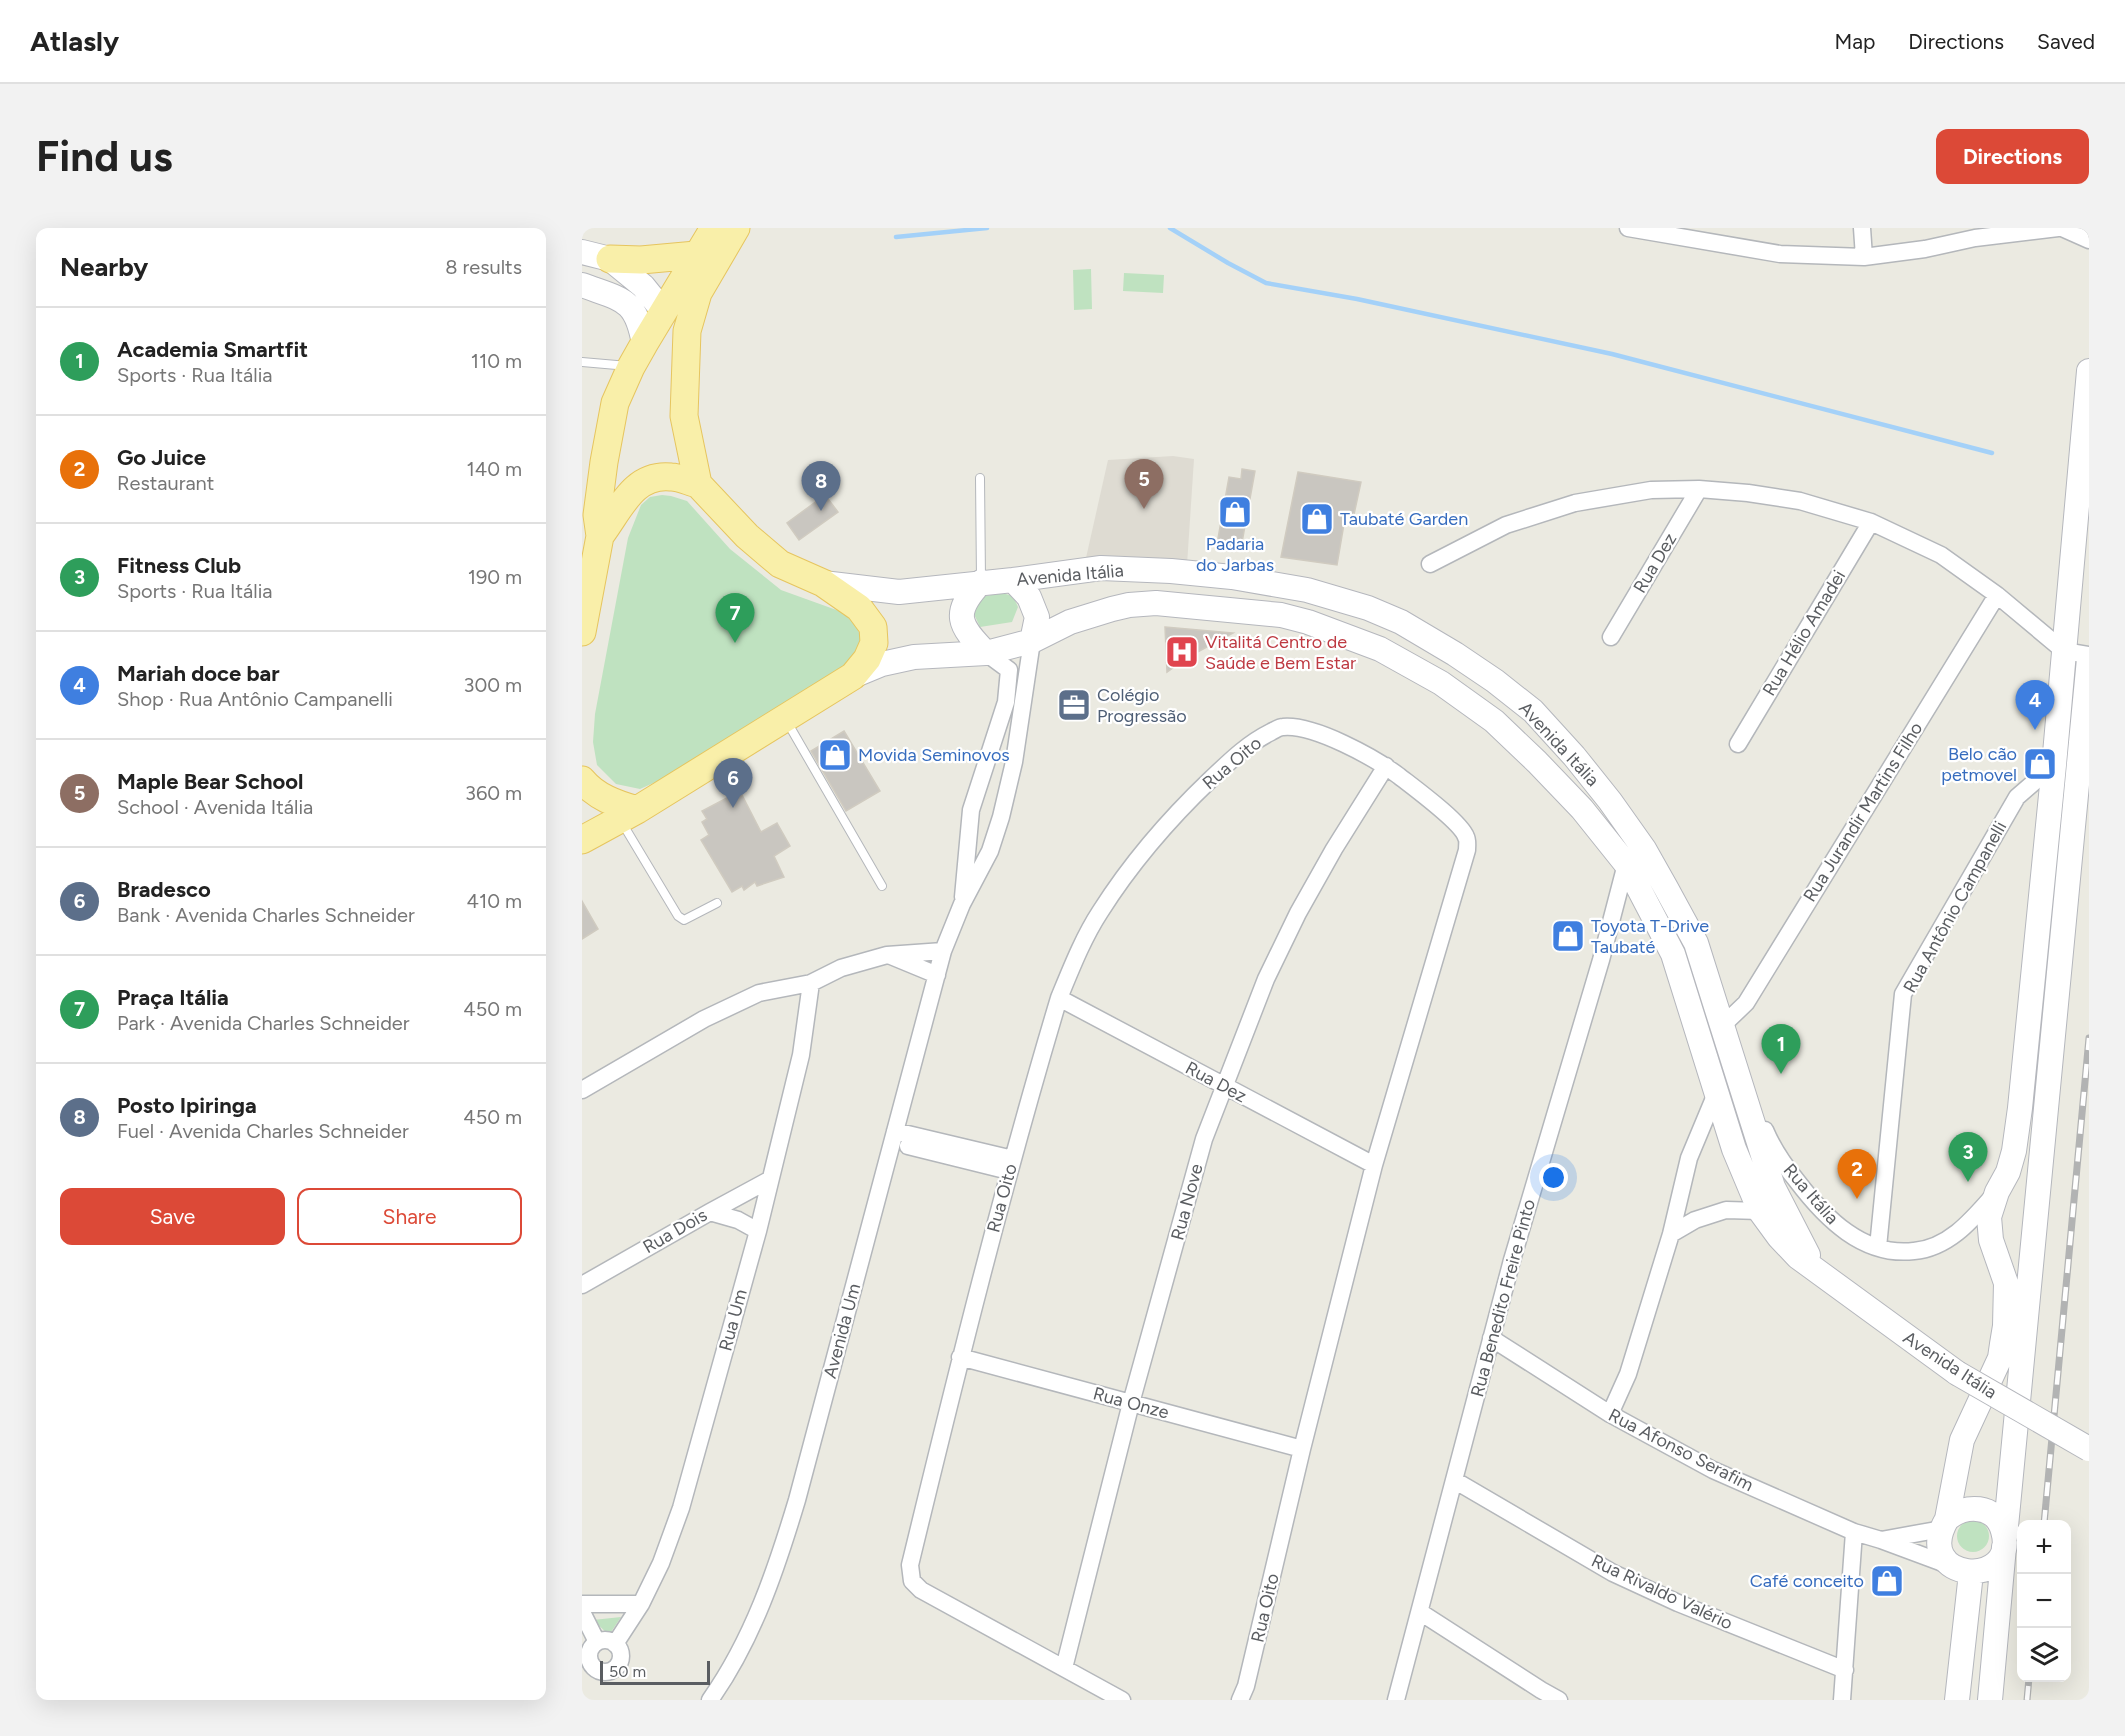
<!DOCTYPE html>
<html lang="en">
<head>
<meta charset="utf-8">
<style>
	body { margin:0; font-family:Figtree,sans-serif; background:#f2f2f2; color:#222 }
	.controls { position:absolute; right:18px; bottom:18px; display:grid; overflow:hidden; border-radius:12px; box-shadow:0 6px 24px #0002 }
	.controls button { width:54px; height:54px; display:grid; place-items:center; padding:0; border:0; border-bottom:2px solid #e0e0e0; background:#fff; color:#222; font:30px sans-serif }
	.scale { position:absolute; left:18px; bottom:15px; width:110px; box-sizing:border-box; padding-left:6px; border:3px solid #5a5d61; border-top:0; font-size:16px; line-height:21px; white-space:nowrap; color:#5a5d61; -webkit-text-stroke:4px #fff; paint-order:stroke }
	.you { position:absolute; left:972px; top:950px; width:21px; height:21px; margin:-15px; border:4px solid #fff; border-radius:50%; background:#1a73e8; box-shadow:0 0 0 9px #1a73e833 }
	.badge { display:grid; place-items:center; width:39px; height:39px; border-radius:50%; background:#dc4937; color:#fff; font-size:20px; font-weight:700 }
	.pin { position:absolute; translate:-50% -50px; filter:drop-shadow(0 2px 3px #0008) }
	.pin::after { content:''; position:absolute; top:32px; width:21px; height:18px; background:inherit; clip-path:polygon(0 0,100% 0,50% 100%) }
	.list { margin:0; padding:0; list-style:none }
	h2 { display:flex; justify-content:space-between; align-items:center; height:78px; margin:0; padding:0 24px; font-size:26px }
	h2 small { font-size:20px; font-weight:400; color:#767676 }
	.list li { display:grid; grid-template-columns:39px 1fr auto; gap:18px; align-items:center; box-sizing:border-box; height:108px; padding:0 24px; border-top:2px solid #e0e0e0 }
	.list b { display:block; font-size:22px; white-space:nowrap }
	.list p { margin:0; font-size:20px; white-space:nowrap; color:#767676 }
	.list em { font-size:20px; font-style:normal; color:#767676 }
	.actions { display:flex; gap:12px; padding:18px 24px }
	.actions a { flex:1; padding:14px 0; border:2px solid #dc4937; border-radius:12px; text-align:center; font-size:21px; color:#dc4937 }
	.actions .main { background:#dc4937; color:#fff }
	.icon { flex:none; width:33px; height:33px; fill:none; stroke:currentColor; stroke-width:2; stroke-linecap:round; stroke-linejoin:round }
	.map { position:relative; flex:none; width:1507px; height:1472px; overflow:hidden; border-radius:12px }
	header { display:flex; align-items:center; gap:36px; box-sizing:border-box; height:84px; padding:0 30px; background:#fff; border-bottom:2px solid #e0e0e0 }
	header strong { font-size:28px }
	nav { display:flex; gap:33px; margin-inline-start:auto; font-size:21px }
	.intro { display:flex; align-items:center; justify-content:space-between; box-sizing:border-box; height:144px; padding:0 36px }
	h1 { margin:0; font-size:42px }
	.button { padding:15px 27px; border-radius:12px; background:#dc4937; color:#fff; font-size:21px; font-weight:700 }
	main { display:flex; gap:36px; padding:0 36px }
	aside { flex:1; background:#fff; border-radius:12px; box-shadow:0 6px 24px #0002 }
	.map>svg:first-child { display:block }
	.education { fill:#dedbd2 }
	.green { fill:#bfe2c0 }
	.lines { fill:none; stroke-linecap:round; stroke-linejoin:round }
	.stream { stroke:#a4d1f8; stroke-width:4.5 }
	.building { fill:#c9c6c0; stroke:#d0cbc0; stroke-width:1.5 }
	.lane-casing { stroke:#b4b7bb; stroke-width:10 }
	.street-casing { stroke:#b4b7bb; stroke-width:19 }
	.secondary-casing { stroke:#b5b7bd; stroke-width:26 }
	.primary-casing { stroke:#e6c55f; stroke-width:29 }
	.lane { stroke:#fff; stroke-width:8 }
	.street { stroke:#fff; stroke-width:16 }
	.secondary { stroke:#fff; stroke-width:24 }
	.primary { stroke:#f9efa9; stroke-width:27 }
	.rail-casing { stroke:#b2b3b3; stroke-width:7 }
	.rail { stroke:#fff; stroke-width:4.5; stroke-dasharray:14; stroke-linecap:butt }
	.secondary-bridge-casing { stroke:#b5b7bd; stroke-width:26; stroke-linecap:butt }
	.secondary-bridge { stroke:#fff; stroke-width:24 }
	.labels { text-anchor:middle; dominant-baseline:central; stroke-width:4.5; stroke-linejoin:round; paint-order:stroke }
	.shop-label { font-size:18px; fill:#366cbe; stroke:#fff; text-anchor:start }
	.street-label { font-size:18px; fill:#5a5d61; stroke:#fff }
	.health-label { font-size:18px; fill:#be3a42; stroke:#fff; text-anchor:start }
	.service-label { font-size:18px; fill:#4e5e75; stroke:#fff; text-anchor:start }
</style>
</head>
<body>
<header>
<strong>Atlasly</strong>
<nav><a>Map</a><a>Directions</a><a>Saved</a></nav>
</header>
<div class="intro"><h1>Find us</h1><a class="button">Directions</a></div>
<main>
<aside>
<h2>Nearby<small>8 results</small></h2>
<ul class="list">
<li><span class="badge" style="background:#2e9e5b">1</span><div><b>Academia Smartfit</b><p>Sports · Rua Itália</p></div><em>110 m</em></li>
<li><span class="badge" style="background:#e8710a">2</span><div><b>Go Juice</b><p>Restaurant</p></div><em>140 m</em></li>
<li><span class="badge" style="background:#2e9e5b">3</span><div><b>Fitness Club</b><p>Sports · Rua Itália</p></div><em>190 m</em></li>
<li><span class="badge" style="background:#3f7fe0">4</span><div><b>Mariah doce bar</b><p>Shop · Rua Antônio Campanelli</p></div><em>300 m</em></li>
<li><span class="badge" style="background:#8d6e63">5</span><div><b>Maple Bear School</b><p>School · Avenida Itália</p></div><em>360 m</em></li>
<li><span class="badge" style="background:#5c6f8a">6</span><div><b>Bradesco</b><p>Bank · Avenida Charles Schneider</p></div><em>410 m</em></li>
<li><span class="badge" style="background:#2e9e5b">7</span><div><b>Praça Itália</b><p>Park · Avenida Charles Schneider</p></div><em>450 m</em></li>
<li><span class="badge" style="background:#5c6f8a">8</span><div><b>Posto Ipiringa</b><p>Fuel · Avenida Charles Schneider</p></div><em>450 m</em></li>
</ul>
<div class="actions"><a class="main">Save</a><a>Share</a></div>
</aside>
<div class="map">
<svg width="1507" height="1472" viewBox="0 0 1507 1472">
	<rect width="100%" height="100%" fill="#ebeae1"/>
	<!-- education -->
	<path class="education" d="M591,228L612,231L605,337L504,330L526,232Z"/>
	<!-- green -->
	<path class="green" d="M509,41L510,81L492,82L491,42Z
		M542,45L582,47L581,65L541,63Z
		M80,267L89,268L105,273L148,321L199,362L260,384L274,397L279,410L277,430L96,544L58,561L34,556L15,537L11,514L13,486L46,310L59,277L68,269Z
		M420,365L431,368L436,379L430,394L398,399L391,384L399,369Z
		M1375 1308a16 16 0 1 1 32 0a16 16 0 1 1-32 0Z
		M39,1389L27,1407L11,1392Z"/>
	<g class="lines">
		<!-- stream -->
		<path class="stream" d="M588,0L646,35L684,55L775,71L1030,126L1410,225
			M314,9L405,0"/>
	</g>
	<!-- building -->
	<path class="building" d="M660,241L673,243L659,320L635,316L647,249L659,251Z
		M716,244L779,254L771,291L763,290L755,337L699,329Z
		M243,267L256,284L217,312L205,295Z
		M583,399L651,405L608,428L585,444Z
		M262,503L298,563L264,583L229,523Z
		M158,563L179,604L195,595L208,618L192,628L202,649L175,658L173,654L162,662L160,658L150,664L119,612L127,607L120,594L125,591L120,583Z
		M0,673L16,701L0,711Z"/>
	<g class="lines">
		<defs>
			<path id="lane" d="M0,134L46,138
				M398,250L399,352
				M204,492L300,658
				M39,593L96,688L102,692L135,675"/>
			<path id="street" d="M1046,0L1198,26L1282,29L1343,21L1393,10L1476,0
				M1280,0L1282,29
				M1480,0L1507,12
				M848,336L924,297L993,275L1069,262L1117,261L1166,265L1218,273L1289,294L1359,327L1415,367L1482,423L1507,427
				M1029,409L1117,261
				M1156,516L1289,294
				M381,669L389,582L424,474L427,442L404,425
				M309,728L355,747
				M477,770L792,937
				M1145,806L1141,797L1164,775L1415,367
				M0,862L122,791L177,765L229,755L259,740L305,727L361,723
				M1183,902C1191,921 1202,937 1215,953C1243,990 1281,1029 1332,1023C1366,1020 1389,993 1410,969
				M313,903L431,931
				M326,918L427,943
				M128,984L156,992L176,1003
				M1089,1006L1113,992L1144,982L1178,983
				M1296,1019L1321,766L1435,569L1472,537
				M0,1057L128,984L187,952
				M909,1110L1028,1186L1131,1242L1272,1304L1299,1312L1369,1338
				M378,1129L720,1221
				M1028,1186L1046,1146L1089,1006L1107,930L1135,863
				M872,1252L1031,1345L1096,1375L1263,1442
				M1299,1312L1360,1301
				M0,1376H59
				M0,1384L15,1414
				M838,1384L959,1462L977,1472
				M7 1428a16 16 0 1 1 32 0a16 16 0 1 1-32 0Z
				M33,1416L59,1376L79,1335L99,1280L176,1003L219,827L229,755
				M482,1440L549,1175L622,911L684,751L716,685L752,621L804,538
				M128,1472C171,1411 194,1342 215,1272L361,723L380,676L408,623L419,589L432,534L450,413
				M540,1472L339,1362L330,1353L328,1337C374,1147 421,957 477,770C489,741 501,710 518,684C549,635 587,591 629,551C648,533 665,516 689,504C693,502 697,499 701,499C732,496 793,530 817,548C831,559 879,594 884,609C886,612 885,619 885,622L792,937L720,1221L664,1458L658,1472
				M814,1472L930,1032L1019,732L1044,636
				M1260,1472L1272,1304"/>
			<path id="secondary" d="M0,24L28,31L61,58L82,84
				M0,57C40,72 54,70 62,116
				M431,352L447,369L455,389L450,413
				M399,354C369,386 377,397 404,425
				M241,355L317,364L431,352L519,340L589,343L650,349L725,362L786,380L819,394L873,426L913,453L951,483L992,528L1028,573L1062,621L1084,660L1114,715L1191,959L1226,1027
				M271,448L300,436L332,429L404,425L450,413L488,394L530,381L547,377L574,375L699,387L726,394L798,421L859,455L912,493L955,534L1000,581L1044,636L1091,726L1152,921L1178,983L1197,1009L1216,1029L1375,1145
				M1365,1291C1383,1276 1414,1276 1421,1303C1438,1362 1328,1355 1365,1291L1380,1212L1418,1130L1420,1116L1423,1098L1424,1055L1409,1012L1407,989L1415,964L1426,944L1432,923L1438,880L1472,537L1507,143
				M1423,1309L1507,431
				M1375,1472L1389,1345
				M1408,1472L1422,1319"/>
			<path id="primary" d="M28,31L59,32L114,27
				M18,308C38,282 51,245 89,249C98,249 107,254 116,256
				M0,404L18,308L15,287L22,234L33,175L49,139L62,116L132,0
				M0,552C14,569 34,576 55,582
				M0,612L55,582L271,448L285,431L292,415L291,399L277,380L241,355L198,336L165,308L116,256L102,188L105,103L116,65L154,0"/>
		</defs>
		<!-- lane casing -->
		<use href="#lane" class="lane-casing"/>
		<!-- street casing -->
		<use href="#street" class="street-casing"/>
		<!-- secondary casing -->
		<use href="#secondary" class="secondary-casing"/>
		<!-- primary casing -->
		<use href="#primary" class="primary-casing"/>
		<!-- lane -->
		<use href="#lane" class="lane"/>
		<!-- street -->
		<use href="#street" class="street"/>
		<!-- secondary -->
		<use href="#secondary" class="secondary"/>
		<!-- primary -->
		<use href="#primary" class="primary"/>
		<defs>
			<path id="rail" d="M1462,1296L1507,810
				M1445,1472L1447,1450"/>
		</defs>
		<!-- rail casing -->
		<use href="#rail" class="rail-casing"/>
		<!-- rail -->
		<use href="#rail" class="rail"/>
		<defs>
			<path id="secondary-bridge" d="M1375,1145L1507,1221"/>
		</defs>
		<!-- secondary-bridge casing -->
		<use href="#secondary-bridge" class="secondary-bridge-casing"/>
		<!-- secondary-bridge -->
		<use href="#secondary-bridge" class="secondary-bridge"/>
	</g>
	<!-- icons -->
	<defs>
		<symbol id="shop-square" viewBox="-11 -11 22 22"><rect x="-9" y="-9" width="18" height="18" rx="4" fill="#3f7fe0" stroke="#fff"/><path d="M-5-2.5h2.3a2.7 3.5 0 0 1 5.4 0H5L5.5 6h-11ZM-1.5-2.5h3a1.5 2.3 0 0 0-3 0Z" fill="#fff"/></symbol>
		<symbol id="hospital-square" viewBox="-11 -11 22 22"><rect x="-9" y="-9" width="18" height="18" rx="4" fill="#e0444e" stroke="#fff"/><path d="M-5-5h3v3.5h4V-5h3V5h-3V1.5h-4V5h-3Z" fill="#fff"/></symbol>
		<symbol id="office-square" viewBox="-11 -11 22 22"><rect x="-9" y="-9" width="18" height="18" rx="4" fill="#5c6f8a" stroke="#fff"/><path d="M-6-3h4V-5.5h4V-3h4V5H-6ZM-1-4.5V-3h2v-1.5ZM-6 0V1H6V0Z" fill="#fff"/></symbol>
	</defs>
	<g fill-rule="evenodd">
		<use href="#shop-square" x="634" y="265" width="38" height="38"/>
		<use href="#shop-square" x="716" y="272" width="38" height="38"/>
		<use href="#hospital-square" x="581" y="405" width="38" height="38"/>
		<use href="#office-square" x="473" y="458" width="38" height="38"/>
		<use href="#shop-square" x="234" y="508" width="38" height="38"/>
		<use href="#shop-square" x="1439" y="517" width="38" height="38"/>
		<use href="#shop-square" x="967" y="689" width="38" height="38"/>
		<use href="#shop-square" x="1286" y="1334" width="38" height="38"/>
	</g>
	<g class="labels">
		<!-- shop labels -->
		<g class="shop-label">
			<text x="758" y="291">Taubaté Garden</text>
			<text x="653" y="316" text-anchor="middle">Padaria<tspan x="653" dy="21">do Jarbas</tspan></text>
			<text x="1435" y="526" text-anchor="end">Belo cão<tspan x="1435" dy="21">petmovel</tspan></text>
			<text x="276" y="527">Movida Seminovos</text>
			<text x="1009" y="698">Toyota T-Drive<tspan x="1009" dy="21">Taubaté</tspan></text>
			<text x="1282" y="1353" text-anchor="end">Café conceito</text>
		</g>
		<!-- street labels -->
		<g class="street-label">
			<text transform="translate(1073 335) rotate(-59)">Rua Dez</text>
			<text transform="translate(488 347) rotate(-5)">Avenida Itália</text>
			<text transform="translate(1222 405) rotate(-59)">Rua Hélio Amadei</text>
			<text transform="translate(977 516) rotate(47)">Avenida Itália</text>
			<text transform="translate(650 535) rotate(-40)">Rua Oito</text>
			<text transform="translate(1281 584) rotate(-58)">Rua Jurandir Martins Filho</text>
			<text transform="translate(1373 679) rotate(-61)">Rua Antônio Campanelli</text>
			<text transform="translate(634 854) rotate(28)">Rua Dez</text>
			<text transform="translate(1229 966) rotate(49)">Rua Itália</text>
			<text transform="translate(420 970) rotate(-75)">Rua Oito</text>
			<text transform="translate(605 974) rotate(-75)">Rua Nove</text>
			<text transform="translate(93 1003) rotate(-30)">Rua Dois</text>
			<text transform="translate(921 1070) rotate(-75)">Rua Benedito Freire Pinto</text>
			<text transform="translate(151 1092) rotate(-75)">Rua Um</text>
			<text transform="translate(260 1103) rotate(-75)">Avenida Um</text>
			<text transform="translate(1368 1137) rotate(33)">Avenida Itália</text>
			<text transform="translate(549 1175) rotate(15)">Rua Onze</text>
			<text transform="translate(1099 1222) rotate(27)">Rua Afonso Serafim</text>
			<text transform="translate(1080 1364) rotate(25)">Rua Rivaldo Valério</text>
			<text transform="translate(683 1380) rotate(-77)">Rua Oito</text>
		</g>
		<!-- health labels -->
		<g class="health-label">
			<text x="623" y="414">Vitalitá Centro de<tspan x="623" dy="21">Saúde e Bem Estar</tspan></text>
		</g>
		<!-- service labels -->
		<g class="service-label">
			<text x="515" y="467">Colégio<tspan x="515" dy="21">Progressão</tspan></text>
		</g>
	</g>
</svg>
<div class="controls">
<button>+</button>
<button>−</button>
<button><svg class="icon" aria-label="layers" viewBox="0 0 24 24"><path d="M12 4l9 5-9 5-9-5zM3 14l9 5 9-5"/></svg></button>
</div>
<div class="scale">50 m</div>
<div class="you"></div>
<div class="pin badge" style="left:1199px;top:846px;background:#2e9e5b">1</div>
<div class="pin badge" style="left:1275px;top:971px;background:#e8710a">2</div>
<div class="pin badge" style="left:1386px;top:954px;background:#2e9e5b">3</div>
<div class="pin badge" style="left:1453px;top:502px;background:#3f7fe0">4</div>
<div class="pin badge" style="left:562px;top:281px;background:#8d6e63">5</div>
<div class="pin badge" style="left:151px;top:580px;background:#5c6f8a">6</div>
<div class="pin badge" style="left:153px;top:415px;background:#2e9e5b">7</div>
<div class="pin badge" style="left:239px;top:283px;background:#5c6f8a">8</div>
</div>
</main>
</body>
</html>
